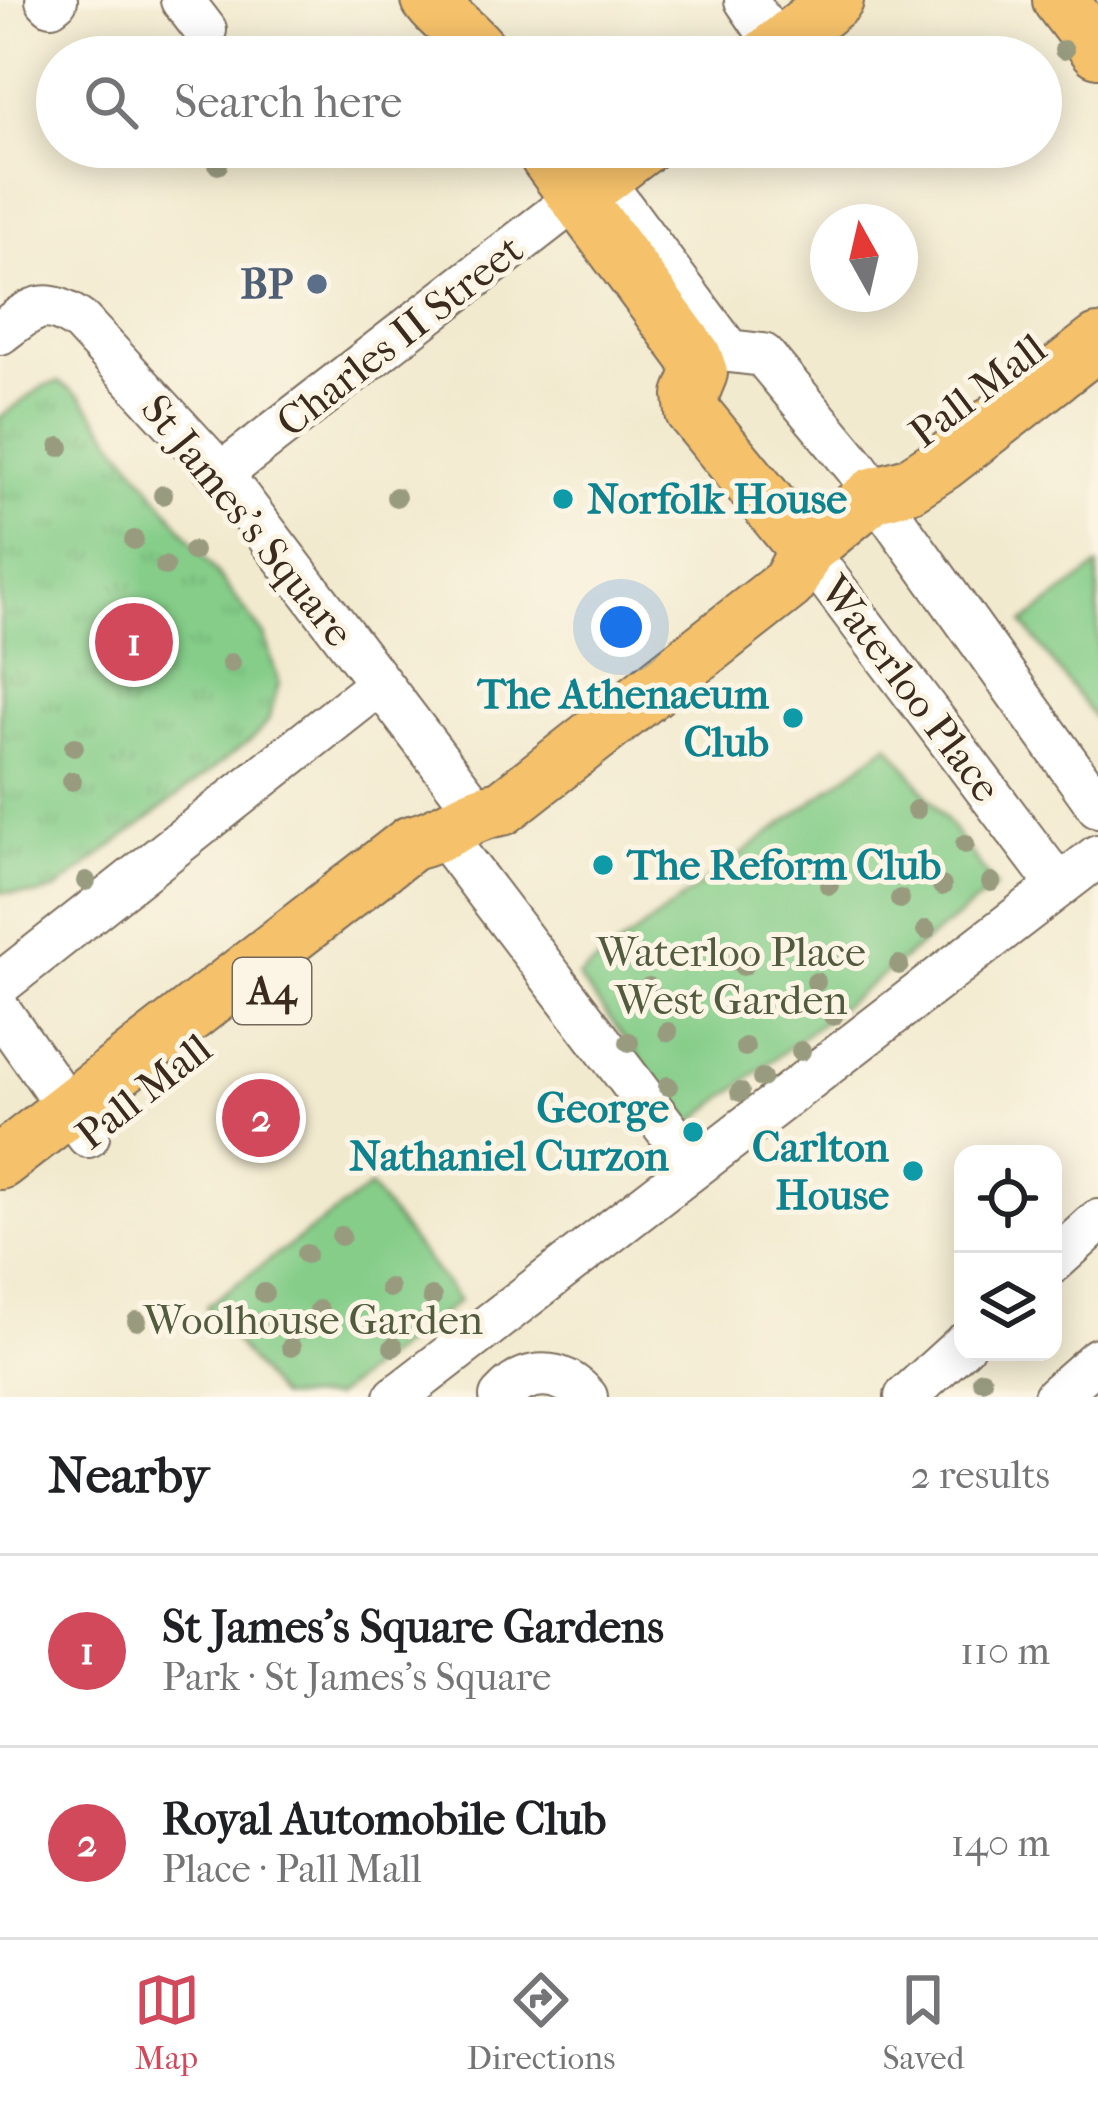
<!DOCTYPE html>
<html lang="en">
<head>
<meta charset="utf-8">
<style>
	body { margin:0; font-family:"IM FELL French Canon",serif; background:#f2f2f2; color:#202124 }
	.controls { position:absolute; right:36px; bottom:36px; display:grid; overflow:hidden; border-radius:24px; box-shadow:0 6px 30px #0003 }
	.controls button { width:108px; height:108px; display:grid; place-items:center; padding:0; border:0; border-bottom:3px solid #e0e0e0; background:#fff; color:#202124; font:60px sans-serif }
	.compass { position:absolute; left:810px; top:204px; width:108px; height:108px; border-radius:50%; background:#fff; box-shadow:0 6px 30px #0003; rotate:352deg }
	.you { position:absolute; left:621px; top:627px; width:42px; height:42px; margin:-30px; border:9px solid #fff; border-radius:50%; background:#1a73e8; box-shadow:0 0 0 18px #1a73e833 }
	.badge { display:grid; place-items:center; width:78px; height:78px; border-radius:50%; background:#d1495b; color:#fff; font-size:39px; font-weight:700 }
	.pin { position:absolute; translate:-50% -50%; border:6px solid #fff; box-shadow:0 3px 12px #0006 }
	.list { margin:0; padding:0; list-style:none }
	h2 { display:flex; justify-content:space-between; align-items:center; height:156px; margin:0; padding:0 48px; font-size:51px }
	h2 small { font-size:39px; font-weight:400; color:#757577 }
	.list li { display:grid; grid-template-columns:78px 1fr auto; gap:36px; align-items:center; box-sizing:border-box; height:192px; padding:0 48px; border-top:3px solid #e0e0e0 }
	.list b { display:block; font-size:45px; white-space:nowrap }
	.list p { margin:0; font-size:39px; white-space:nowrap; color:#757577 }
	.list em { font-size:39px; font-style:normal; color:#757577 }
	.icon { flex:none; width:66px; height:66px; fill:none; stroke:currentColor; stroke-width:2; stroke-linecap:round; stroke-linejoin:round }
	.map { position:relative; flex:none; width:1098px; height:1397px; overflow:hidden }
	.search { position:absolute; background:#fff; box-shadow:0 6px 30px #0003; left:36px; right:36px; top:36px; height:132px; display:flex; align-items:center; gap:30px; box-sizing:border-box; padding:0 42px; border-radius:66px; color:#757577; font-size:45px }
	.sheet { height:540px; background:#fff }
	nav { display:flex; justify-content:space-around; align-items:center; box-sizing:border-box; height:168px; border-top:3px solid #e0e0e0; background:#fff; font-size:33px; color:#757577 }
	nav a { display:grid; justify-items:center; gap:6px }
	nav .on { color:#d1495b }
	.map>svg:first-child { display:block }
	.grass { fill:url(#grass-tufts); stroke:#607c54; stroke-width:3 }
	.garden { fill:#85cd89; stroke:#607c54; stroke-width:3 }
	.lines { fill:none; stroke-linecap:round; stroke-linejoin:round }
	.minor-casing { stroke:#7b6d5c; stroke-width:46 }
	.major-casing { stroke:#7b6d5c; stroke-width:58 }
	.minor { stroke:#fff; stroke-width:42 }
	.major { stroke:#f5c16b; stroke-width:54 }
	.tree { fill:#999b7f }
	.service-dot { fill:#5c6f8a; stroke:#fcf5e5; stroke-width:4.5 }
	.culture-dot { fill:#0f9aa8; stroke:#fcf5e5; stroke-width:4.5 }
	.labels { text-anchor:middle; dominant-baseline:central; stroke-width:10; stroke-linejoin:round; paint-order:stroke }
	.shield { fill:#fcf5e5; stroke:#75675a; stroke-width:3 }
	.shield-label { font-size:39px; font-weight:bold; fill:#3b2a1e }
	.service-label { font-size:42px; font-weight:bold; fill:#4e5e75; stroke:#fcf5e5; text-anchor:end }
	.street-label { font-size:42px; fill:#3b2a1e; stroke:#fcf5e5 }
	.culture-label { font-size:42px; font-weight:bold; fill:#0d838f; stroke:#fcf5e5; text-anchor:end }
	.park-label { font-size:42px; fill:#515b3e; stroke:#fcf5e5 }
</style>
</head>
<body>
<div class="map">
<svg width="1098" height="1397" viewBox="0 0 1098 1397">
	<defs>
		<pattern id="grass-tufts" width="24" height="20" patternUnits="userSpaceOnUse" patternTransform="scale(3)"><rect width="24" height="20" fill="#85cd89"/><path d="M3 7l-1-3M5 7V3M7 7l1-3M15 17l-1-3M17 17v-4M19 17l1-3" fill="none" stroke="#74b076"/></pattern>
	</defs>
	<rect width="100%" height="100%" fill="#fcf5e5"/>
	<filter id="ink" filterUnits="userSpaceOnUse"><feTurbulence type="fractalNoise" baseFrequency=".00833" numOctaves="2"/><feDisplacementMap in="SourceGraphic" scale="24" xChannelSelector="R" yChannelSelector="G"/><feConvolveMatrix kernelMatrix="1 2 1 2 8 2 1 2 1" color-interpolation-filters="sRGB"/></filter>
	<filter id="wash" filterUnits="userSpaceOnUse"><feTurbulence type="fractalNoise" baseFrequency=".004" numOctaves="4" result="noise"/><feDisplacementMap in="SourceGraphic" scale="48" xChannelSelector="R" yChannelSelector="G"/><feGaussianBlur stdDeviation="2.7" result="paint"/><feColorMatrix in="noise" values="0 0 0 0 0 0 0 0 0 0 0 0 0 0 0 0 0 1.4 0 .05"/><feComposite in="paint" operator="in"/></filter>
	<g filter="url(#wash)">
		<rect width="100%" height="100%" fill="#f2eacf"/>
		<!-- grass -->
		<path class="grass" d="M59,382L82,398L264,635L279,683L268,721L253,738L57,889L37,895L0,892V417L44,386Z"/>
		<!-- garden -->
		<path class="garden" d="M1098,566V723L1023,623Z
			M889,744L996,887L690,1124L578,977Z
			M370,1187L459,1301L334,1397H279L206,1306Z"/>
	</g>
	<g filter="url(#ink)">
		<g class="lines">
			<defs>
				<path id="minor" d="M47,0L51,4L56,0
					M182,0L205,30
					M746,0L778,47
					M601,179L729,351L763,355L856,467L1098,806
					M0,333C34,307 44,296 81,322L221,474L477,811
					M221,474L578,197
					M806,550L1059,886
					M444,836L695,1166
					M0,984L377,686
					M0,1011L88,1136
					M1053,1262L1098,1221
					M396,1397L1098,856
					M501,1397C526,1368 561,1368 586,1397
					M906,1397L963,1345
					M1055,1397L1098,1359"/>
				<path id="major" d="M429,0C447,24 468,33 485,57
					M1060,0L1098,50
					M765,57L836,0
					M545,147L548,158L694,356L700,373L691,395L693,412L806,550
					M574,147L601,179L643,147
					M0,1162L411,843C446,836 468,812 502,808L789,583L806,550L873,495L909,485L943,463L1098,342"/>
			</defs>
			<!-- minor casing -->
			<use href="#minor" class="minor-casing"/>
			<!-- major casing -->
			<use href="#major" class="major-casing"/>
			<!-- minor -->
			<use href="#minor" class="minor"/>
			<!-- major -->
			<use href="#major" class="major"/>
		</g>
		<!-- trees -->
		<g class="tree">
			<circle cx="1064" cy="50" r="10"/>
			<circle cx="218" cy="165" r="10"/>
			<circle cx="60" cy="447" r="10"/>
			<circle cx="163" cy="495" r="10"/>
			<circle cx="396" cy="497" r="10"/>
			<circle cx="134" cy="540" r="10"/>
			<circle cx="193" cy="551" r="10"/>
			<circle cx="165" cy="566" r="10"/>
			<circle cx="231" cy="663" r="10"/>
			<circle cx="132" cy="678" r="10"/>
			<circle cx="74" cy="747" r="10"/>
			<circle cx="72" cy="781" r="10"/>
			<circle cx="916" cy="810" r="10"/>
			<circle cx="965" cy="844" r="10"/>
			<circle cx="86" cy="881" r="10"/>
			<circle cx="991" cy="882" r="10"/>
			<circle cx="829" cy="885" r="10"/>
			<circle cx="942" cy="886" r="10"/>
			<circle cx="900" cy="899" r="10"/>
			<circle cx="926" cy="930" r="10"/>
			<circle cx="899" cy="965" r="10"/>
			<circle cx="743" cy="966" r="10"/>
			<circle cx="816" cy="982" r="10"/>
			<circle cx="649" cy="987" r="10"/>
			<circle cx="734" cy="1005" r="10"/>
			<circle cx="833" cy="1016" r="10"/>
			<circle cx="668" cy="1032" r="10"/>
			<circle cx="629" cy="1042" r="10"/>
			<circle cx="745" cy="1047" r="10"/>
			<circle cx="801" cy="1051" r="10"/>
			<circle cx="762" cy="1078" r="10"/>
			<circle cx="668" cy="1086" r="10"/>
			<circle cx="740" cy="1092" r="10"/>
			<circle cx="341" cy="1236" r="10"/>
			<circle cx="306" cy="1254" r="10"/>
			<circle cx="389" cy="1288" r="10"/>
			<circle cx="264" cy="1293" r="10"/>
			<circle cx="432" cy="1297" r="10"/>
			<circle cx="319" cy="1310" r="10"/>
			<circle cx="137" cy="1321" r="10"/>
			<circle cx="291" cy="1347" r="10"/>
			<circle cx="393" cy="1347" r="10"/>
			<circle cx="982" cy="1380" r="10"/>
		</g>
	</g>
	<!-- markers -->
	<circle class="service-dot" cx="317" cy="284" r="12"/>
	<g class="culture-dot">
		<circle cx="563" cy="499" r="12"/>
		<circle cx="793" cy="718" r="12"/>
		<circle cx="603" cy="865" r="12"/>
		<circle cx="693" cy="1132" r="12"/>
		<circle cx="913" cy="1171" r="12"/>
	</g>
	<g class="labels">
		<!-- shield labels -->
		<rect class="shield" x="233" y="958" width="78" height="66" rx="9"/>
		<g class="shield-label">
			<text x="272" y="991">A4</text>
		</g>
		<!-- service labels -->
		<g class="service-label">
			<text x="293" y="284">BP</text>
		</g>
		<!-- street labels -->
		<g class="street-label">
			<text transform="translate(400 336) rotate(-38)">Charles II Street</text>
			<text transform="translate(978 391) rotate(-37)">Pall Mall</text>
			<text transform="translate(247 521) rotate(51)">St James's Square</text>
			<text transform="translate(910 689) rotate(53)">Waterloo Place</text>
			<text transform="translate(144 1092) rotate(-38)">Pall Mall</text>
		</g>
		<!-- culture labels -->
		<g class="culture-label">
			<text x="587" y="499" text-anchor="start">Norfolk House</text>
			<text x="769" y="694">The Athenaeum<tspan x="769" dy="48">Club</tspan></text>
			<text x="627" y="865" text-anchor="start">The Reform Club</text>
			<text x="669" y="1108">George<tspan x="669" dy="48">Nathaniel Curzon</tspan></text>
			<text x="889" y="1147">Carlton<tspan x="889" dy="48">House</tspan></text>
		</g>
		<!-- park labels -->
		<g class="park-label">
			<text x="731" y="952">Waterloo Place<tspan x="731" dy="48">West Garden</tspan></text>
			<text x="313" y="1320">Woolhouse Garden</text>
		</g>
	</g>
</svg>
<div class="controls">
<button><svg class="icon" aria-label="locate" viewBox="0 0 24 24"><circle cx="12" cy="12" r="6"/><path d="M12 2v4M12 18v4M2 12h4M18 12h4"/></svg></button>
<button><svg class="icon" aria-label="layers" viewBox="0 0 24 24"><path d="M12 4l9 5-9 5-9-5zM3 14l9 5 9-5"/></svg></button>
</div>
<svg class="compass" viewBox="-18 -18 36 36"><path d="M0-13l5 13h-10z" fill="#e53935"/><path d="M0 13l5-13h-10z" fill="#757577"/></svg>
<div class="you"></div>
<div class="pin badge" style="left:134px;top:642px">1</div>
<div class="pin badge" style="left:261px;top:1118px">2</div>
<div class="search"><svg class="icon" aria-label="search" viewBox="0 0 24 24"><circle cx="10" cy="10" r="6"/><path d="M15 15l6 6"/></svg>Search here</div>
</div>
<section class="sheet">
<h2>Nearby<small>2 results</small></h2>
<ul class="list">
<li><span class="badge">1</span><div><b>St James's Square Gardens</b><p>Park · St James's Square</p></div><em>110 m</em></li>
<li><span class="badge">2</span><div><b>Royal Automobile Club</b><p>Place · Pall Mall</p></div><em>140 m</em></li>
</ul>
</section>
<nav>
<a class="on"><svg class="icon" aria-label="map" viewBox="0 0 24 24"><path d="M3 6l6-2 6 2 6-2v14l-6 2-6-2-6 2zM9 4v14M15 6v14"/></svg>Map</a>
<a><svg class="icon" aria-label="directions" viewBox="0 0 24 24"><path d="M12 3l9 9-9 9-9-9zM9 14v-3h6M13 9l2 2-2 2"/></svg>Directions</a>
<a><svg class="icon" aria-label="saved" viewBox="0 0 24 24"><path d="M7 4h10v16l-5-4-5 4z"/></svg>Saved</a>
</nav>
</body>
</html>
